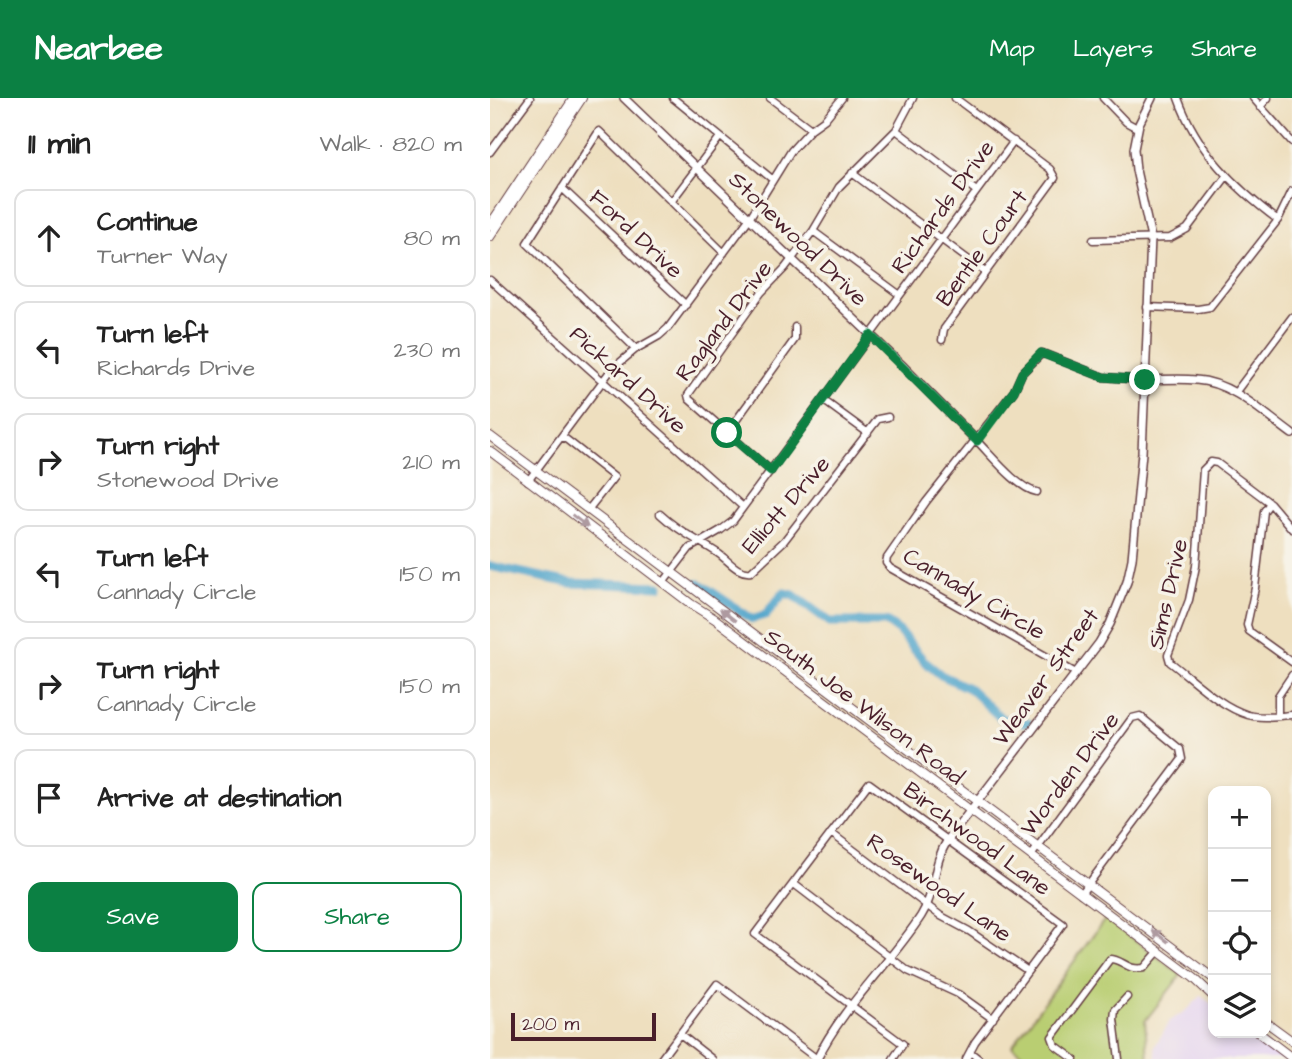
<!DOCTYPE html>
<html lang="en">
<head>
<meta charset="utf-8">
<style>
	body { margin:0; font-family:"Architects Daughter",sans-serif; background:#f2f2f2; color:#222 }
	.controls { position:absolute; right:21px; bottom:21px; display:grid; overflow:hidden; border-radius:14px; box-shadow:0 4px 10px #0003 }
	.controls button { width:63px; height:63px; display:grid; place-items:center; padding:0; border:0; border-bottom:2px solid #e0e0e0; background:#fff; color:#222; font:35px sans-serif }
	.scale { position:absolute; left:21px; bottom:18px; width:145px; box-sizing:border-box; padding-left:7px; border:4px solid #4a1f2b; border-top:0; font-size:19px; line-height:24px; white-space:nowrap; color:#4a1f2b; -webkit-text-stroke:5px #f7f3e8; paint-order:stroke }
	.stop { position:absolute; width:21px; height:21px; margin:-16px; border:5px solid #0b8043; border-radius:50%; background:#fff }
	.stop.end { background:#0b8043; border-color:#fff; box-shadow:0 2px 7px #0008 }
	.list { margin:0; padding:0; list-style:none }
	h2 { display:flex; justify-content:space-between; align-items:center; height:91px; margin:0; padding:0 28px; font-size:30px }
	h2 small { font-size:23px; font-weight:400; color:#767676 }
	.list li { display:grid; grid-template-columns:46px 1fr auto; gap:21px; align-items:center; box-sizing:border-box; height:98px; margin:0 14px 14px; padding:0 14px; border:2px solid #e0e0e0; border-radius:14px }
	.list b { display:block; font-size:26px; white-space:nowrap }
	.list p { margin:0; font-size:23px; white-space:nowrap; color:#767676 }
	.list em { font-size:23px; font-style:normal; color:#767676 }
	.actions { display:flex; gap:14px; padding:21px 28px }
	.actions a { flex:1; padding:16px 0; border:2px solid #0b8043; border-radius:14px; text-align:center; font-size:24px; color:#0b8043 }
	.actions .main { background:#0b8043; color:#fff }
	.icon { flex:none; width:38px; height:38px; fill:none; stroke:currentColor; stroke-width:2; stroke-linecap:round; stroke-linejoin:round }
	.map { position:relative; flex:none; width:802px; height:961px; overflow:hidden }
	header { display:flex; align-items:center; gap:42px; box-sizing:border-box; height:98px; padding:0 35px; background:#0b8043; color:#fff }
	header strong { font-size:33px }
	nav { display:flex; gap:38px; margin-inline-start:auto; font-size:24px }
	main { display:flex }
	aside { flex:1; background:#fff }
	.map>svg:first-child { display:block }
	.built { fill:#e4d3f2 }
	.green { fill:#b9ce72; stroke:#82764e; stroke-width:2 }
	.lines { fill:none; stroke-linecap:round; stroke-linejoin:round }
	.river { stroke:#4fa4cb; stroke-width:9 }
	.minor-casing { stroke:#633c41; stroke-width:9 }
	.tertiary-casing { stroke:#633c41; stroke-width:10 }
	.secondary-casing { stroke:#633c41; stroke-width:10 }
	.minor { stroke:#fff; stroke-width:6 }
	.tertiary { stroke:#fff; stroke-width:7 }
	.secondary { stroke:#fff; stroke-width:8 }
	.oneway { fill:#ae9aa0 }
	.route { stroke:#0b8043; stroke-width:9 }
	.labels { text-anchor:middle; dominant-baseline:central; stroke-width:7; stroke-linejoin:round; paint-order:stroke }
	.street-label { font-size:23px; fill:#4a1f2b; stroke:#f7f3e8 }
</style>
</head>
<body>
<header>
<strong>Nearbee</strong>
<nav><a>Map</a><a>Layers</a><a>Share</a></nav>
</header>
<main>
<aside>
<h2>11 min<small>Walk · 820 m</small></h2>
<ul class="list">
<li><svg class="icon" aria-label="ahead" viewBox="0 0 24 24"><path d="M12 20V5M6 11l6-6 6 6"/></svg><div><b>Continue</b><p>Turner Way</p></div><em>80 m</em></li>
<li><svg class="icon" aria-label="left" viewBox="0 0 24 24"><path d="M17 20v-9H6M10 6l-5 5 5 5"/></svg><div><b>Turn left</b><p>Richards Drive</p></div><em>230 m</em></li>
<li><svg class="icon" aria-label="right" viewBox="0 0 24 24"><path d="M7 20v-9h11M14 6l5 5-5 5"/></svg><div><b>Turn right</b><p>Stonewood Drive</p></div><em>210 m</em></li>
<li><svg class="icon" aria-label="left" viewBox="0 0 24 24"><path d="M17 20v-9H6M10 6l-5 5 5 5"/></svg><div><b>Turn left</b><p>Cannady Circle</p></div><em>150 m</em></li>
<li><svg class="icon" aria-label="right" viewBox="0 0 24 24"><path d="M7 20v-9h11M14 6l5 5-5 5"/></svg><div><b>Turn right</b><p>Cannady Circle</p></div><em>150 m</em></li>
<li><svg class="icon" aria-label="arrive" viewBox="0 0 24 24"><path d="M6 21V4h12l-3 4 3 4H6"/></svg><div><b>Arrive at destination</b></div></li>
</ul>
<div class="actions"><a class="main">Save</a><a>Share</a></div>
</aside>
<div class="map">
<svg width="802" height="961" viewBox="0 0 802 961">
	<rect width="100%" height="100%" fill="#f7f3e8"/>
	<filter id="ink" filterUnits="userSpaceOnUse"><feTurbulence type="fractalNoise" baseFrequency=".0143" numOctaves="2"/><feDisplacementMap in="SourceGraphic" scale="14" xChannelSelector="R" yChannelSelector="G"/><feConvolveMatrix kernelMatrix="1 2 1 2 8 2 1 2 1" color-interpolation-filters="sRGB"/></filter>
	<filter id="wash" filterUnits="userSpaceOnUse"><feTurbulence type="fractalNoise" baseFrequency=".00686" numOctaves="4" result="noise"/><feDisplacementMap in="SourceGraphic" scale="28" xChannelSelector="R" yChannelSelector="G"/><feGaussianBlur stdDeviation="1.57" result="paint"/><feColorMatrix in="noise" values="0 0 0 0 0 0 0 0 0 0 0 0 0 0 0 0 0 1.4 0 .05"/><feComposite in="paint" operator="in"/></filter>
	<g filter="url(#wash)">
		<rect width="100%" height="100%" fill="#eedfbf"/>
		<!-- built -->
		<path class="built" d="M711,898L723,907V935H761L796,961H666L665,948L680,923L698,911Z"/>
		<!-- green -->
		<path class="green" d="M616,820L691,877L655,923L658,961H539L522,948Z"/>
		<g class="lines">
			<!-- river -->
			<path class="river" d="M0,468L80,485L170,488
				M205,486H210L262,521L275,517L294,495L303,497L340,524H396L409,533L435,564L451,577L480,591L512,621L538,625"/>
		</g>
	</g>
	<g filter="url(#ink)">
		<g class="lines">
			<defs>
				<path id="minor" d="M183,0L282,81
					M280,0L321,31
					M613,0L636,24L647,30
					M688,0C707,53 744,89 788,122
					M763,0L802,44
					M770,9L778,0
					M406,32L485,92
					M0,54L40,0
					M362,75L495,174
					M72,90L196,207
					M181,104L230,39
					M323,133L410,197
					M603,142L680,140L697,131L736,79
					M0,182L253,409
					M657,209L708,211L720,209L788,122L802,93
					M452,242L454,231L565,80L560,71L465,0
					M146,251L37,145L109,33L234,155
					M745,295L802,219
					M333,302L378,335
					M237,335L305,241V229
					M72,338L124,379L98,412
					M487,343C501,357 528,391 547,394
					M281,373L199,301L198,297L271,195L295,170L323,133L349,89L406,32L423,0
					M38,383L121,272L146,251L169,238L178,230L259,121L301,53L321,31L335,21L352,0
					M780,405L774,413L765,490L757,527L759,533L802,564
					M170,416C189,434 208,442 229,456C239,463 248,476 261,474L294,443L388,321L398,319
					M802,431L780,405L727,365L721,364L713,372L706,468L699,502L678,557L680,564C704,582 729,608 758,617C772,621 787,618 802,617
					M173,485L200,450L231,432L243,423L524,43
					M586,575L400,470L396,465L397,460L436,404L524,293L532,275L552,255L613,279L655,282
					M788,618V598L802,577
					M341,735L451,818L479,833L538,873
					M541,758L642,620L650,618L690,651L692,661L591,796
					M304,786L418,873L468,896L503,921
					M190,936L222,961
					M480,954L489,961
					M171,961L227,886L327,961
					M403,961L413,946L265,836L379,685L573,826L485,944L476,961
					M584,961L565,947L562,939L620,861C633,861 636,873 654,870L668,854
					M629,961L624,921L625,912L637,899"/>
				<path id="tertiary" d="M134,0L411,266L487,343
					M655,282C672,282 689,280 706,282C742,284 774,316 802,336
					M327,961C353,908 399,867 431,818C446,795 442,767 457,743L609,545L620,526L637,484L642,461L652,355L661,140L646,72L644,51L649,26L662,0"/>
				<path id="secondary" d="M0,127L84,0
					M0,139L92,0
					M0,338L723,880
					M0,353L201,506L225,521L704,880L723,898
					M776,924L802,943
					M769,935L802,960"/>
			</defs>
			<!-- minor casing -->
			<use href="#minor" class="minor-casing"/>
			<!-- tertiary casing -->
			<use href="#tertiary" class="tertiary-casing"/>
			<!-- secondary casing -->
			<use href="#secondary" class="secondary-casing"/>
			<!-- minor -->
			<use href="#minor" class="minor"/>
			<!-- tertiary -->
			<use href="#tertiary" class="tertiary"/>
			<!-- secondary -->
			<use href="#secondary" class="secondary"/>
		</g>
		<!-- one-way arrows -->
		<defs><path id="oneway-solid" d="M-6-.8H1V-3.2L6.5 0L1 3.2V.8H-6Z" transform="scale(1.75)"/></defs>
		<g class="oneway">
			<use href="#oneway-solid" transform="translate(90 423) rotate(37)"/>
			<use href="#oneway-solid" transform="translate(238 517) rotate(-143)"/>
			<use href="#oneway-solid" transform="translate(670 838) rotate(-143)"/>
		</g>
	</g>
	<g class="lines" filter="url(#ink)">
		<!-- route -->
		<path class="route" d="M237,335L281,373L380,237L487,343L524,293L532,275L551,255L613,279L655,282"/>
	</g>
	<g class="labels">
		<!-- street labels -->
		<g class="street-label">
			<text transform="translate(453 109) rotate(-54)">Richards Drive</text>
			<text transform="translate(146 136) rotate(43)">Ford Drive</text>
			<text transform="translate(308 141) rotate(44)">Stonewood Drive</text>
			<text transform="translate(492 150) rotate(-54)">Bentle Court</text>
			<text transform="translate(234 223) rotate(-53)">Ragland Drive</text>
			<text transform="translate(138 282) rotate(42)">Pickard Drive</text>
			<text transform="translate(296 407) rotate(-49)">Elliott Drive</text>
			<text transform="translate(484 496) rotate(30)">Cannady Circle</text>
			<text transform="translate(678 496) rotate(-77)">Sims Drive</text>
			<text transform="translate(556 579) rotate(-54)">Weaver Street</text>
			<text transform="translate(374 609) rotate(37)">South Joe Wilson Road</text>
			<text transform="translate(580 676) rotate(-53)">Worden Drive</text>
			<text transform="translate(487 741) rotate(36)">Birchwood Lane</text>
			<text transform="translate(449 790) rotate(35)">Rosewood Lane</text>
		</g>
	</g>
</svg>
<div class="controls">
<button>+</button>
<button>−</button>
<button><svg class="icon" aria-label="locate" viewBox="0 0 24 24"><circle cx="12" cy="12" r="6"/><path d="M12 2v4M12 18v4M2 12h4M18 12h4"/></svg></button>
<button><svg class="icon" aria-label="layers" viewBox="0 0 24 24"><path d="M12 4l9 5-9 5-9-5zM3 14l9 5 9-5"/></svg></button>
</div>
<div class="scale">200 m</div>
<div class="stop" style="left:237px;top:335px"></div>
<div class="stop end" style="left:655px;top:282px"></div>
</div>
</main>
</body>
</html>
